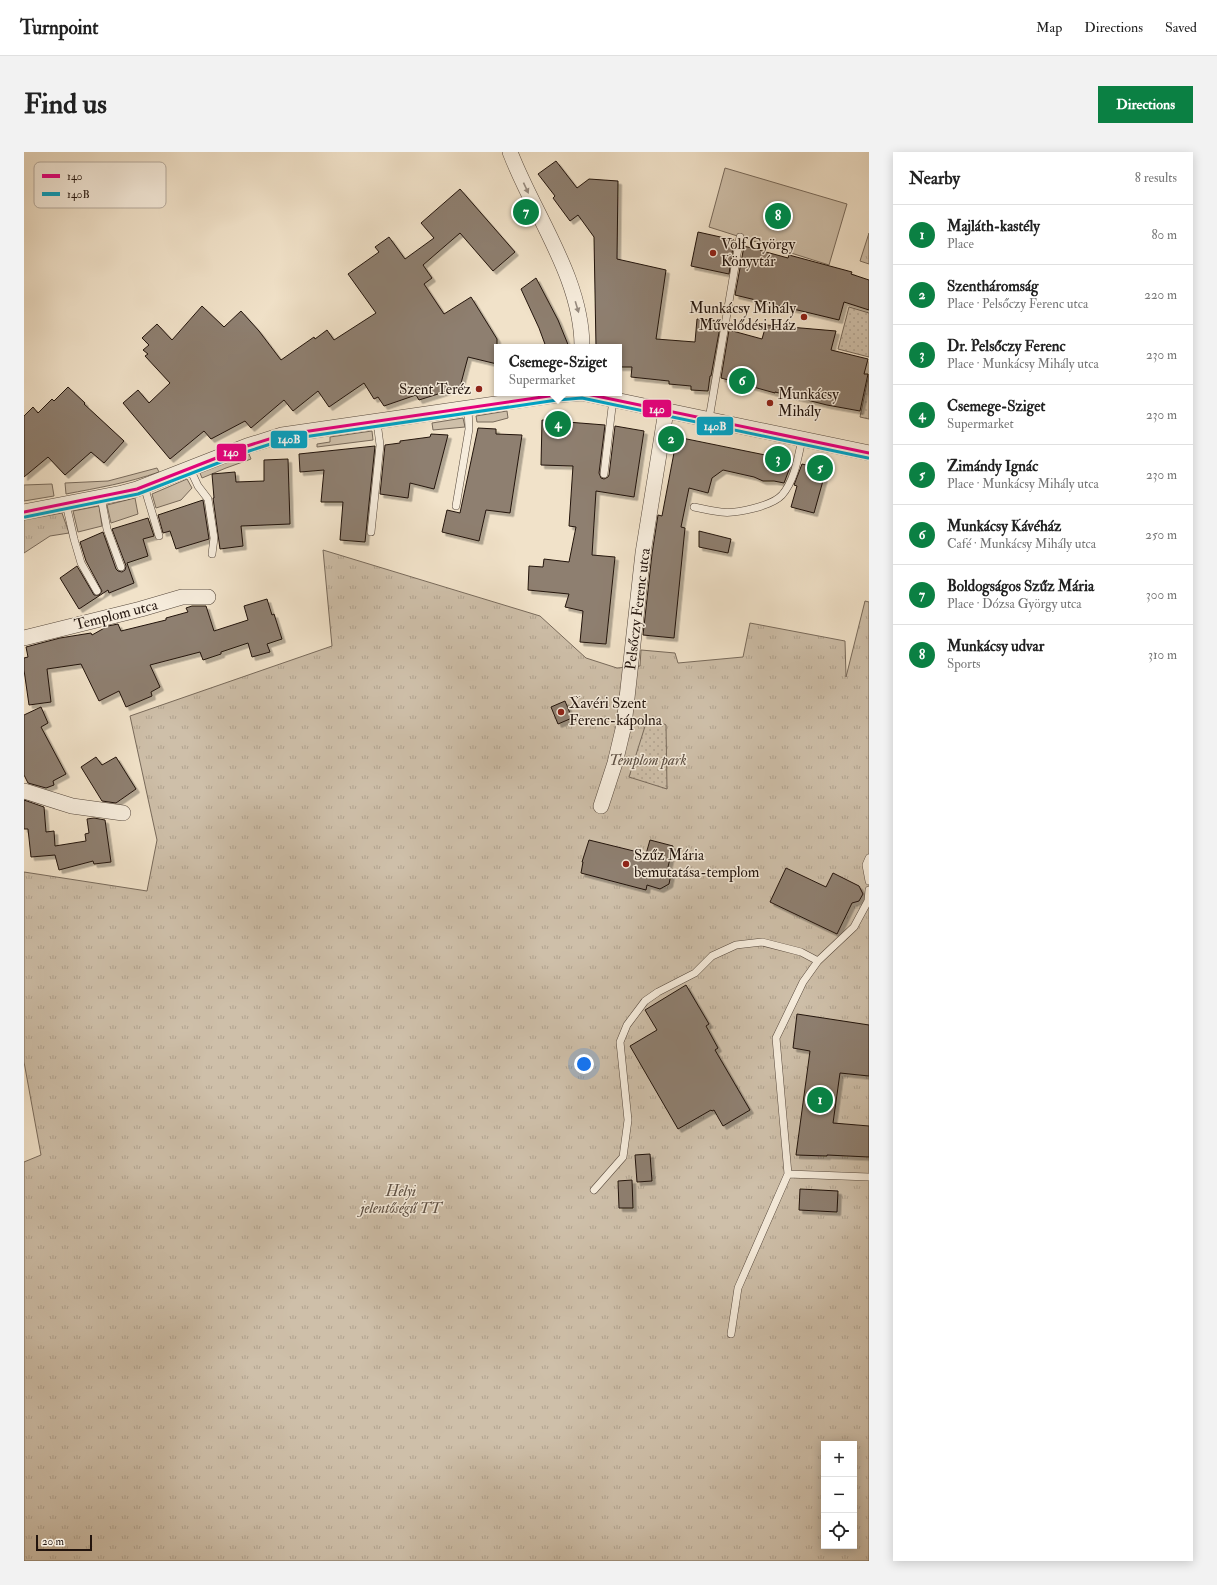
<!DOCTYPE html>
<html lang="en">
<head>
<meta charset="utf-8">
<style>
	body { margin:0; font-family:"IM FELL Double Pica",serif; background:#f2f2f2; color:#222 }
	.controls { position:absolute; right:12px; bottom:12px; display:grid; overflow:hidden; border-radius:0px; box-shadow:0 2px 10px #0003 }
	.controls button { width:36px; height:36px; display:grid; place-items:center; padding:0; border:0; border-bottom:1px solid #e0e0e0; background:#fff; color:#222; font:20px sans-serif }
	.scale { position:absolute; left:12px; bottom:10px; width:56px; box-sizing:border-box; padding-left:4px; border:2px solid #22140d; border-top:0; font-size:11px; line-height:14px; white-space:nowrap; color:#22140d; -webkit-text-stroke:3px #f6ecdc; paint-order:stroke }
	.you { position:absolute; left:560px; top:912px; width:14px; height:14px; margin:-10px; border:3px solid #fff; border-radius:50%; background:#1a73e8; box-shadow:0 0 0 6px #1a73e833 }
	.badge { display:grid; place-items:center; width:26px; height:26px; border-radius:50%; background:#0b8043; color:#fff; font-size:13px; font-weight:700 }
	.pin { position:absolute; translate:-50% -50%; border:2px solid #fff; box-shadow:0 1px 4px #0006 }
	.popup { position:absolute; left:470px; top:192px; width:128px; height:52px; box-sizing:border-box; display:grid; place-content:center; border-radius:0px; background:#fff; filter:drop-shadow(0 1px 3px #0005); font-size:13px; white-space:nowrap; color:#767676 }
	.popup b { font-size:15px; color:#222 }
	.popup::after { content:''; position:absolute; left:50%; top:100%; margin-left:-8px; border:8px solid transparent; border-top-color:#fff }
	.list { margin:0; padding:0; list-style:none }
	h2 { display:flex; justify-content:space-between; align-items:center; height:52px; margin:0; padding:0 16px; font-size:17px }
	h2 small { font-size:13px; font-weight:400; color:#767676 }
	.list li { display:grid; grid-template-columns:26px 1fr auto; gap:12px; align-items:center; box-sizing:border-box; height:60px; padding:0 16px; border-top:1px solid #e0e0e0 }
	.list b { display:block; font-size:15px; white-space:nowrap }
	.list p { margin:0; font-size:13px; white-space:nowrap; color:#767676 }
	.list em { font-size:13px; font-style:normal; color:#767676 }
	.icon { flex:none; width:22px; height:22px; fill:none; stroke:currentColor; stroke-width:2; stroke-linecap:round; stroke-linejoin:round }
	.map { position:relative; flex:none; width:845px; height:1409px; overflow:hidden; border-radius:0px }
	header { display:flex; align-items:center; gap:24px; box-sizing:border-box; height:56px; padding:0 20px; background:#fff; border-bottom:1px solid #e0e0e0 }
	header strong { font-size:19px }
	nav { display:flex; gap:22px; margin-inline-start:auto; font-size:14px }
	.intro { display:flex; align-items:center; justify-content:space-between; box-sizing:border-box; height:96px; padding:0 24px }
	h1 { margin:0; font-size:28px }
	.button { padding:10px 18px; border-radius:0px; background:#0b8043; color:#fff; font-size:14px; font-weight:700 }
	main { display:flex; gap:24px; padding:0 24px }
	aside { flex:1; background:#fff; border-radius:0px; box-shadow:0 2px 10px #0003 }
	.map>svg:first-child { display:block }
	.grass { fill:#cebfa9; stroke:#786a5b }
	.park { fill:url(#park-tufts); stroke:#786a5b; fill-rule:evenodd }
	.garden { fill:url(#garden-dots); stroke:#786a5b }
	.building { fill:#8e7f6f; stroke:#22140d; filter:url(#shadow) }
	.lines { fill:none; stroke-linecap:round; stroke-linejoin:round }
	.service-casing { stroke:#56483c; stroke-width:8 }
	.minor-casing { stroke:#56483c; stroke-width:16 }
	.service { stroke:#f6ecdc; stroke-width:7 }
	.minor { stroke:#f6ecdc; stroke-width:15 }
	.bus-1-casing { stroke:#f6ecdc; stroke-width:6 }
	.bus-2-casing { stroke:#f6ecdc; stroke-width:6 }
	.bus-1 { stroke:#e5007d; stroke-width:3 }
	.bus-2 { stroke:#02a2c4; stroke-width:3 }
	.oneway { fill:#978b7f }
	.poi-dot { fill:#8f2418; stroke:#f6ecdc; stroke-width:1.5 }
	.labels { text-anchor:middle; dominant-baseline:central; stroke-width:3; stroke-linejoin:round; paint-order:stroke }
	.poi-label { font-size:15px; fill:#22140d; stroke:#f6ecdc; text-anchor:start }
	.street-label { font-size:15px; fill:#22140d; stroke:#f6ecdc }
	.park-label { font-size:15px; font-style:italic; fill:#5e5044; stroke:#f6ecdc }
	.key { fill:#f6ecdc; stroke:#b6ab9e; stroke-width:1 }
	.key-label { font-size:11px; fill:#22140d }
	.line-badge { stroke:#f6ecdc; stroke-width:1.5 }
	.badge-label { font-size:11px; text-anchor:middle; font-weight:bold; fill:#fff }
</style>
</head>
<body>
<header>
<strong>Turnpoint</strong>
<nav><a>Map</a><a>Directions</a><a>Saved</a></nav>
</header>
<div class="intro"><h1>Find us</h1><a class="button">Directions</a></div>
<main>
<div class="map">
<svg width="845" height="1409" viewBox="0 0 845 1409">
	<defs>
		<pattern id="park-tufts" width="24" height="20" patternUnits="userSpaceOnUse"><rect width="24" height="20" fill="#cebfa9"/><path d="M3 7l-1-3M5 7V3M7 7l1-3M15 17l-1-3M17 17v-4M19 17l1-3" fill="none" stroke="#b1a390"/></pattern>
		<pattern id="garden-dots" width="8" height="8" patternUnits="userSpaceOnUse"><rect width="8" height="8" fill="#cebfa9"/><path d="M2 2h.1M6 6h.1" fill="none" stroke="#b1a390" stroke-width="1.8" stroke-linecap="round"/></pattern>
		<filter id="shadow"><feDropShadow dx="3.5" dy="3.5" stdDeviation="0" flood-color="#0004"/></filter>
	</defs>
	<rect width="100%" height="100%" fill="#f1e2c9"/>
	<filter id="stains"><feTurbulence type="fractalNoise" baseFrequency=".005" numOctaves="4"/><feColorMatrix values="0 0 0 0 .2 0 0 0 0 .09 0 0 0 0 .02 0 0 0 .5 -.17"/></filter>
	<radialGradient id="worn" r=".72"><stop offset=".6" stop-color="#630" stop-opacity="0"/><stop offset="1" stop-color="#630" stop-opacity=".3"/></radialGradient>
	<!-- grass -->
	<path class="grass" d="M701,16L823,52L805,113L685,75Z
		M483,259L484,266L469,270H453L452,264Z
		M439,266L441,275L409,278L408,271Z
		M348,279L349,288L293,295V292L306,290V285Z
		M225,302L227,307L202,316L178,326L176,321Z
		M133,316L135,320C104,331 73,336 42,342L41,331L84,329Z
		M163,327L168,336L157,348L132,356L128,342Z
		M28,332L30,344L0,349V333Z
		M111,346L114,362L87,371L83,353Z
		M75,354L78,374L54,380L49,359Z"/>
	<!-- park -->
	<path class="park" d="M845,81V112L836,109Z
		M38,361L45,381L26,384L0,401V368Z
		M299,398L516,464L562,506L593,516L616,514L617,498L651,501L654,511L719,505L726,471L821,489L822,525L841,449L845,450V1409H0V1010L17,1003L0,910V720L123,739L133,688L106,564L308,494ZM800,1292H830V1394H800Z"/>
	<!-- garden -->
	<path class="garden" d="M825,155L845,161V205L814,197Z
		M845,222V267L836,265Z
		M623,568H633L642,573L643,637L605,625Z"/>
	<!-- building -->
	<path class="building" d="M532,9L553,36L565,27L594,29L593,107L642,118L632,187L671,190L673,167L690,168V173L696,175L687,224H686L684,239L667,238V234L645,232V229L607,225L608,215H595V195H572L570,85L554,63L546,69L529,46L531,44L514,22Z
		M436,37L491,100L469,119L436,81L399,113L408,126L400,132L420,162L447,145L473,187V212L444,205L436,235L395,248L392,243L360,254L354,245L350,247L340,231L305,255L294,239L269,259L260,248L227,276L221,269L187,287L180,279L146,307L99,251L114,238L125,251L146,231L121,204L124,202L119,198L125,193L118,186L133,172L148,188L178,154L200,175L217,159L235,179L257,208L290,185L291,187L303,178L310,188L352,161L324,122L355,100L351,95L365,85L381,107L410,86L397,71Z
		M674,80L710,88L705,122L667,114Z
		M720,94L764,106L765,103L828,120L827,122L845,128V158L820,150L815,168L711,143Z
		M512,126L534,168L545,195H522L515,176L497,137Z
		M742,173L812,179L807,198L844,207L840,222H844L836,259L803,253L751,240V241L697,226L705,178L738,187Z
		M44,235L61,251L60,252L100,289L80,311L67,300L41,323L24,305L0,325V264L9,255L14,261L28,247L30,249Z
		M518,268L581,273L575,321L577,326L580,327L584,325L585,323L591,274L620,279L610,345L572,339L568,403L591,405L582,492L556,490L559,459L541,455L545,442L504,438L505,414L519,415L520,407L545,410L552,375L545,374L549,314L517,313Z
		M454,276L472,277V282L498,283L486,361L462,358L455,389L418,380L423,358L436,361Z
		M407,282L424,283L410,337L386,331L384,346L356,342L361,293L376,291V289L406,285Z
		M653,285L751,305V307L768,310L760,331L750,329H739L730,325L699,318L688,326L684,341L665,336L657,375L661,376L650,486L619,483L628,402L634,363L638,364Z
		M351,294L341,390L316,388L319,350H297L300,318L276,320L275,302Z
		M264,307L266,372L217,374L219,394L196,397L189,346H190L188,322L211,320L212,330L240,329V308Z
		M778,312L802,318L790,361L767,355L773,334L770,333Z
		M179,348L185,387L152,397L146,379L139,381L134,363Z
		M124,366L130,384L119,387L124,404L103,411L110,431L85,441L84,438L55,457L36,426L53,414L70,443H75L78,439L62,409L56,390L79,380L92,417L94,419L98,420L101,418L102,414L88,377Z
		M675,379L707,387L704,401L675,395Z
		M243,447L248,463L250,462L258,487L243,492L246,500L228,505L224,491L197,500V502L179,508L176,500L126,513L136,535L127,540L128,544L102,555L95,539L75,549L57,512L23,517L27,550L5,553L0,518V506L4,505L2,495L36,486L67,481L68,483L84,474L94,472L97,479L142,468V466L164,460L162,456L168,454H182L190,479L224,468L220,454Z
		M541,549L548,566L534,572L527,555Z
		M17,555L24,571L17,575L42,622L29,629L30,633L22,636L4,631L0,623V563Z
		M72,605L78,613L92,605L112,637L92,651L78,649L57,615Z
		M0,648L20,655L22,680L30,679L31,694L62,689L61,682L65,681L63,667L70,666L81,668L87,710L70,712L69,709L35,718L31,703L7,705L4,677H0Z
		M565,688L622,702L626,688L649,694L644,715L647,722L645,732L636,737L623,733L622,738L557,721L559,710H558Z
		M762,716L802,735L809,721L835,734L839,742L835,749L828,751L813,782L746,750Z
		M662,833L685,872L682,874L694,896L691,898L726,958L699,974L690,958L688,959L687,958L654,977L606,894L633,878L621,858Z
		M773,862L845,873V924L816,921L809,971L845,974V1005L803,1003V1004L772,1003L786,899L769,896Z
		M626,1002L628,1029L613,1030L611,1003Z
		M608,1028L609,1056H595L594,1029Z
		M776,1037L814,1039L813,1060L775,1058Z"/>
	<g class="lines">
		<defs>
			<path id="service" d="M685,267L716,85
				M166,317L174,334L184,347L190,386L188,402
				M580,322L589,247
				M120,334L135,384
				M77,345L83,377L97,415
				M42,352L50,387L57,411L73,439
				M432,354L445,277L444,256
				M670,355C679,357 688,359 697,360C712,362 748,354 758,343C771,328 774,305 778,287
				M347,380L356,293L353,270
				M845,706L842,713L845,729
				M845,738L844,749L830,775L794,809L779,830L752,886L764,1022L845,1025
				M570,1038L599,1005L604,968L596,890L603,873L621,849L634,840L671,821L688,804L712,793L738,790L777,800L794,809
				M707,1182L714,1136L764,1022"/>
			<path id="minor" d="M486,0C510,63 558,126 558,195
				M0,360L98,341L113,337L223,294L258,283L532,243L558,241L845,301
				M0,486L117,457L158,445H184
				M0,639L48,654L99,661
				M577,654L591,611L600,573L619,401L642,259"/>
		</defs>
		<!-- service casing -->
		<use href="#service" class="service-casing"/>
		<!-- minor casing -->
		<use href="#minor" class="minor-casing"/>
		<!-- service -->
		<use href="#service" class="service"/>
		<!-- minor -->
		<use href="#minor" class="minor"/>
		<defs>
			<path id="bus-1" d="M0,360L113,337L223,294L258,283L532,243L558,241L845,301"/>
			<path id="bus-2" d="M1,365L114,342L225,299L259,288L533,248L558,246L844,306"/>
		</defs>
		<!-- bus-1 casing -->
		<use href="#bus-1" class="bus-1-casing"/>
		<!-- bus-2 casing -->
		<use href="#bus-2" class="bus-2-casing"/>
		<!-- bus-1 -->
		<use href="#bus-1" class="bus-1"/>
		<!-- bus-2 -->
		<use href="#bus-2" class="bus-2"/>
	</g>
	<!-- one-way arrows -->
	<defs><path id="oneway-solid" d="M-6-.8H1V-3.2L6.5 0L1 3.2V.8H-6Z"/></defs>
	<g class="oneway">
		<use href="#oneway-solid" transform="translate(502 36) rotate(65)"/>
		<use href="#oneway-solid" transform="translate(553 155) rotate(73)"/>
	</g>
	<!-- markers -->
	<g class="poi-dot">
		<circle cx="689" cy="101" r="4"/>
		<circle cx="780" cy="165" r="4"/>
		<circle cx="455" cy="237" r="4"/>
		<circle cx="746" cy="251" r="4"/>
		<circle cx="537" cy="560" r="4"/>
		<circle cx="602" cy="712" r="4"/>
	</g>
	<g class="labels">
		<!-- poi labels -->
		<g class="poi-label">
			<text x="697" y="92">Volf György<tspan x="697" dy="17">Könyvtár</tspan></text>
			<text x="772" y="156" text-anchor="end">Munkácsy Mihály<tspan x="772" dy="17">Művelődési Ház</tspan></text>
			<text x="447" y="237" text-anchor="end">Szent Teréz</text>
			<text x="754" y="242">Munkácsy<tspan x="754" dy="17">Mihály</tspan></text>
			<text x="545" y="551">Xavéri Szent<tspan x="545" dy="17">Ferenc-kápolna</tspan></text>
			<text x="610" y="703">Szűz Mária<tspan x="610" dy="17">bemutatása-templom</tspan></text>
		</g>
		<!-- street labels -->
		<g class="street-label">
			<text transform="translate(614 457) rotate(-83)">Pelsőczy Ferenc utca</text>
			<text transform="translate(92 463) rotate(-14)">Templom utca</text>
		</g>
		<!-- park labels -->
		<g class="park-label">
			<text x="624" y="608">Templom park</text>
			<text x="377" y="1039">Helyi<tspan x="377" dy="17">jelentőségű TT</tspan></text>
		</g>
	</g>
	<!-- legend -->
	<rect x="10" y="10" width="132" height="46" rx="6" class="key"/>
	<rect x="18" y="22" width="18" height="4" fill="#e5007d"/>
	<rect x="18" y="40" width="18" height="4" fill="#02a2c4"/>
	<g class="key-label">
		<text x="43" y="28">140</text>
		<text x="43" y="46">140B</text>
	</g>
	<g class="line-badge">
		<rect x="618" y="247" width="30" height="19" rx="4" fill="#e5007d"/>
		<rect x="672" y="264" width="38" height="20" rx="4" fill="#02a2c4"/>
		<rect x="246" y="278" width="38" height="19" rx="4" fill="#02a2c4"/>
		<rect x="192" y="291" width="31" height="19" rx="4" fill="#e5007d"/>
	</g>
	<g class="badge-label">
		<text x="633" y="261">140</text>
		<text x="691" y="278">140B</text>
		<text x="265" y="291">140B</text>
		<text x="207" y="304">140</text>
	</g>
	<rect width="100%" height="100%" filter="url(#stains)"/>
	<rect width="100%" height="100%" fill="url(#worn)"/>
</svg>
<div class="controls">
<button>+</button>
<button>−</button>
<button><svg class="icon" aria-label="locate" viewBox="0 0 24 24"><circle cx="12" cy="12" r="6"/><path d="M12 2v4M12 18v4M2 12h4M18 12h4"/></svg></button>
</div>
<div class="scale">20 m</div>
<div class="you"></div>
<div class="pin badge" style="left:796px;top:948px">1</div>
<div class="pin badge" style="left:647px;top:287px">2</div>
<div class="pin badge" style="left:754px;top:307px">3</div>
<div class="pin badge" style="left:534px;top:272px">4</div>
<div class="popup"><b>Csemege-Sziget</b>Supermarket</div>
<div class="pin badge" style="left:796px;top:316px">5</div>
<div class="pin badge" style="left:718px;top:229px">6</div>
<div class="pin badge" style="left:502px;top:60px">7</div>
<div class="pin badge" style="left:754px;top:64px">8</div>
</div>
<aside>
<h2>Nearby<small>8 results</small></h2>
<ul class="list">
<li><span class="badge">1</span><div><b>Majláth-kastély</b><p>Place</p></div><em>80 m</em></li>
<li><span class="badge">2</span><div><b>Szentháromság</b><p>Place · Pelsőczy Ferenc utca</p></div><em>220 m</em></li>
<li><span class="badge">3</span><div><b>Dr. Pelsőczy Ferenc</b><p>Place · Munkácsy Mihály utca</p></div><em>230 m</em></li>
<li><span class="badge">4</span><div><b>Csemege-Sziget</b><p>Supermarket</p></div><em>230 m</em></li>
<li><span class="badge">5</span><div><b>Zimándy Ignác</b><p>Place · Munkácsy Mihály utca</p></div><em>230 m</em></li>
<li><span class="badge">6</span><div><b>Munkácsy Kávéház</b><p>Café · Munkácsy Mihály utca</p></div><em>250 m</em></li>
<li><span class="badge">7</span><div><b>Boldogságos Szűz Mária</b><p>Place · Dózsa György utca</p></div><em>300 m</em></li>
<li><span class="badge">8</span><div><b>Munkácsy udvar</b><p>Sports</p></div><em>310 m</em></li>
</ul>
</aside>
</main>
</body>
</html>
